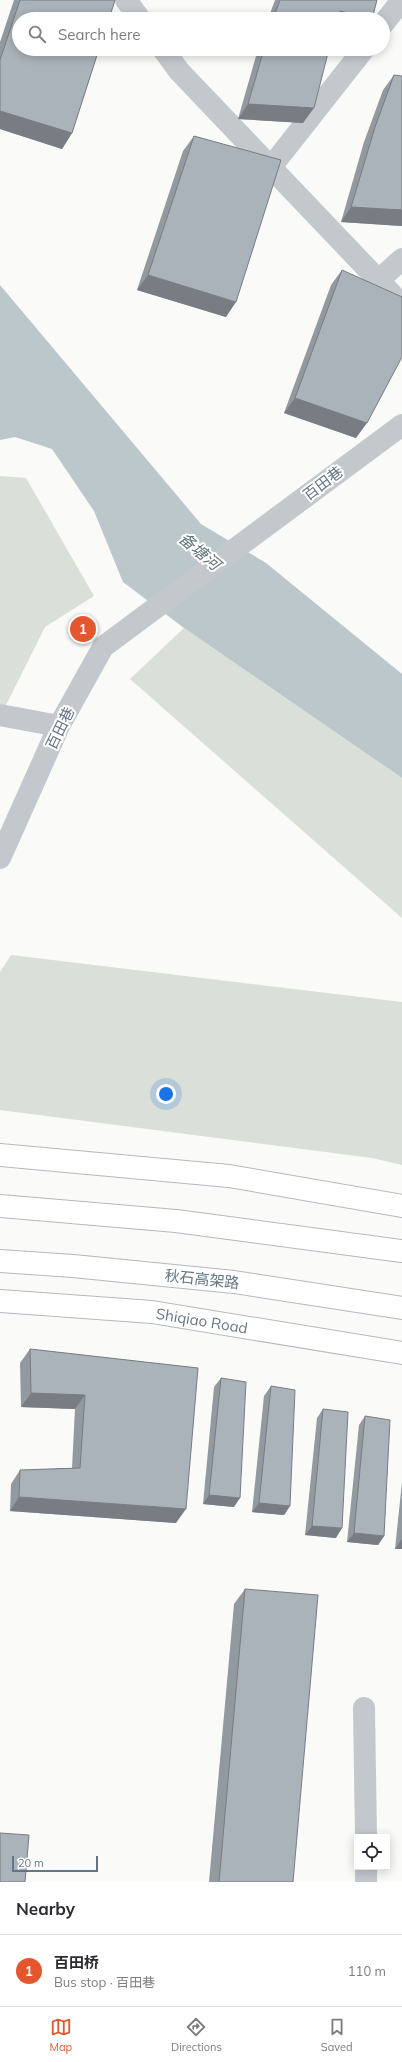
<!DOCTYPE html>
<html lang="en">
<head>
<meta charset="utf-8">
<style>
	body { margin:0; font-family:Mulish,"Noto Sans SC",sans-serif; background:#f7f7f7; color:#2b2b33 }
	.controls { position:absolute; right:12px; bottom:12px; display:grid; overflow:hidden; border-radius:0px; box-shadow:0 2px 10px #0003 }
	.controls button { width:36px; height:36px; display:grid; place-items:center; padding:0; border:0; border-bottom:1px solid #e1e1e2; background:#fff; color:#2b2b33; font:20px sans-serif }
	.scale { position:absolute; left:12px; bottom:10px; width:86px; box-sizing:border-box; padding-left:4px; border:2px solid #657683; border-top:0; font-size:11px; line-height:14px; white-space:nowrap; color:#657683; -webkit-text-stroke:3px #fff; paint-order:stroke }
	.you { position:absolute; left:166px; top:1094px; width:14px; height:14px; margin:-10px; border:3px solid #fff; border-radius:50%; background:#1a73e8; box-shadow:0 0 0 6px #1a73e833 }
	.badge { display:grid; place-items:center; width:26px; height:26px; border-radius:50%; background:#e4572e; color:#fff; font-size:13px; font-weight:700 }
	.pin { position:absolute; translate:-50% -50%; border:2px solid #fff; box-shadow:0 1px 4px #0006 }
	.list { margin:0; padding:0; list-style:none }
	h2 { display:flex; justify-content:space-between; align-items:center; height:52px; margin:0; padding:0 16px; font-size:17px }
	h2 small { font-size:13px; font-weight:400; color:#7c7c81 }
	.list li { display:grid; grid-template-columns:26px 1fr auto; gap:12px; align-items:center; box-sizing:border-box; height:72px; padding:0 16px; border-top:1px solid #e1e1e2 }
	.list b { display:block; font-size:15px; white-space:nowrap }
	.list p { margin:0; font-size:13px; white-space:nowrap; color:#7c7c81 }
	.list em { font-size:13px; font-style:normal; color:#7c7c81 }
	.icon { flex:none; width:22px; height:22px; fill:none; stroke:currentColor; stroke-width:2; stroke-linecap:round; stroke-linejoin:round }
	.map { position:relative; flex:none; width:402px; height:1882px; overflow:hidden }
	.search { position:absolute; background:#fff; box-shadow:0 2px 10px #0003; left:12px; right:12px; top:12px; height:44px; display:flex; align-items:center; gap:10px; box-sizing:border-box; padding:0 14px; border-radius:22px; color:#7c7c81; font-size:15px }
	.sheet { height:124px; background:#fff }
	nav { display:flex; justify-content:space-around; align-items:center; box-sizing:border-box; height:56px; border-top:1px solid #e1e1e2; background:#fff; font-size:11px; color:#7c7c81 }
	nav a { display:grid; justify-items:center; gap:2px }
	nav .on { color:#e4572e }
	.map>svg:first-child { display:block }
	.green { fill:#dadfd7 }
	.water { fill:#bbc7cb }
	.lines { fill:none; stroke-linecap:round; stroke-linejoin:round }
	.primary-casing { stroke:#b5babe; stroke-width:24 }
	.highway-casing { stroke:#b4b9bd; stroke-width:24 }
	.street { stroke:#c3c8cc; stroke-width:22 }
	.primary { stroke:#fff; stroke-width:22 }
	.highway { stroke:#fff; stroke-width:22 }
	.wall { fill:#929a9f }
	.shaded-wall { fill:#777d82 }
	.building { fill:#aab3b9; stroke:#777d82 }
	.labels { text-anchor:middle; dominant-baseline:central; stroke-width:4; stroke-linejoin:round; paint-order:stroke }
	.street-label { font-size:15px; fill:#657683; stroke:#fff }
	.water-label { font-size:16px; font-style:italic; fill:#60757c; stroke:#fff }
</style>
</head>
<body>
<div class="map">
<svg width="402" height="1882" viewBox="0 0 402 1882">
	<rect width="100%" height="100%" fill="#fafaf8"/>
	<!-- green -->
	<path class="green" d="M0,476L26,478L94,596L45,627L0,717Z
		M184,628L402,778V918L130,679Z
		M11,955L402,1002V1165L372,1158L0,1110V972Z"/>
	<!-- water -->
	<path class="water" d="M0,285L201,524L266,563L402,674V778L184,628L123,582L94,511L52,449L15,437L0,440Z"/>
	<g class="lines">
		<defs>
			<g id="primary">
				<path d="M0,1155L229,1176L402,1206"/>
				<path id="s1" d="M0,1301L152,1312L402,1353"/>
			</g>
			<path id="highway" d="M0,1206L176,1221L402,1251
				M0,1261L73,1266L234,1282L402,1308"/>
		</defs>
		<!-- primary casing -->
		<use href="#primary" class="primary-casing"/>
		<!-- highway casing -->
		<use href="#highway" class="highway-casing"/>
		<!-- street -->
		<path class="street" d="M126,0L140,19
			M383,24L402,0
			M163,49L179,71L402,305
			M271,167L364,49
			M379,280L402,259
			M0,715L59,726
			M0,858L59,726L103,647L402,425
			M364,1708L366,1837
			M366,1867V1882"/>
		<!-- primary -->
		<use href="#primary" class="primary"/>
		<!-- highway -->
		<use href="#highway" class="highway"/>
	</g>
	<!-- wall -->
	<path class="wall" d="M14,0H115L72,133L62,149L0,129V42Z
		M275,0H377L372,19H268Z
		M258,49H329L303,123L238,119Z
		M394,75L402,226L341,222L364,142L383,90Z
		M194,136L226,317L137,290L183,151Z
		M342,270L356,438L284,413L331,285Z
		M30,1349L198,1368L176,1523L10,1511L11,1484L20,1470L72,1468L75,1409L21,1407L20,1363Z
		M221,1378L234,1507L203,1504L214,1387Z
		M271,1386L290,1506L284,1515L252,1512L264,1396Z
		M323,1409L336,1538L305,1535L317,1418Z
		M365,1416L384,1536L378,1545L347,1542L359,1425Z
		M402,1482V1549H395Z
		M245,1589L293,1882H209L234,1604Z"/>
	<!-- shaded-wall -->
	<path class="shaded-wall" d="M340,11L372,19H334Z
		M248,104L314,108L303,123L238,119Z
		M0,111L72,133L62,149L0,129Z
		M351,207L402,210V226L341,222Z
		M148,275L236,302L226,317L137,290Z
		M295,398L367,423L356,438L284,413Z
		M31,1393L85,1395L75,1409L21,1407Z
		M209,1495L240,1498L234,1507L203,1504Z
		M19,1497L186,1509L176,1523L10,1511Z
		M259,1503L290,1506L284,1515L252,1512Z
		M312,1526L342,1528L336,1538L305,1535Z
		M354,1533L384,1536L378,1545L347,1542Z
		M402,1539V1549H395Z"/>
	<!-- building -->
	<path class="building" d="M20,0H115L109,19H19V49H99L72,133L0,111V60Z
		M280,0H377L372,19L340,11L337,19H273Z
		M264,49H329L314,108L248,104Z
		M394,75L402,76V210L351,207L375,127Z
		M194,136L281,160L236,302L148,275Z
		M342,270L402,297V357L367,423L295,398Z
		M30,1349L198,1368L186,1509L19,1497L20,1470L80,1468L85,1395L31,1393Z
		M221,1378L246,1382L240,1498L209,1495Z
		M271,1386L295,1390L290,1506L259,1503Z
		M323,1409L348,1412L342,1528L312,1526Z
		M365,1416L390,1420L384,1536L354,1533Z
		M245,1589L318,1595L293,1882H219Z
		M0,1833L29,1835L25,1882H0Z"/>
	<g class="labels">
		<!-- street labels -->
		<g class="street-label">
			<text transform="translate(323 483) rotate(-37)">百田巷</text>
			<text transform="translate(60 728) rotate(-64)">百田巷</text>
			<text transform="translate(202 1279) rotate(6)">秋石高架路</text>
			<text stroke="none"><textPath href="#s1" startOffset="203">Shiqiao Road</textPath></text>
		</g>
		<!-- water labels -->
		<g class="water-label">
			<text transform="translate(200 551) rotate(40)">备塘河</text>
		</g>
	</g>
</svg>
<div class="controls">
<button><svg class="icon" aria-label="locate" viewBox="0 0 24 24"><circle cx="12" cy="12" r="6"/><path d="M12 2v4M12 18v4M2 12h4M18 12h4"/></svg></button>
</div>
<div class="scale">20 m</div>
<div class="you"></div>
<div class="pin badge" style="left:83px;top:629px">1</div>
<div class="search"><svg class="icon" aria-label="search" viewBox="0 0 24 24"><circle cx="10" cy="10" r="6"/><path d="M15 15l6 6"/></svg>Search here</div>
</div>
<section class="sheet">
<h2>Nearby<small></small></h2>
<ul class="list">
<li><span class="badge">1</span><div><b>百田桥</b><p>Bus stop · 百田巷</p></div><em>110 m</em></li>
</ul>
</section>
<nav>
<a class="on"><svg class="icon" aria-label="map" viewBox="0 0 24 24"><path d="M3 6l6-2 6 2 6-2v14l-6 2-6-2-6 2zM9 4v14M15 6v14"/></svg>Map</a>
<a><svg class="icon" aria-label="directions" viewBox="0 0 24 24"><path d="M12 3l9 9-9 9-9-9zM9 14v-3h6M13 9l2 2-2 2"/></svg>Directions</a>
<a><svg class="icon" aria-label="saved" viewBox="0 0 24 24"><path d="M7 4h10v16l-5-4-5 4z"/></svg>Saved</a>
</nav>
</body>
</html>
